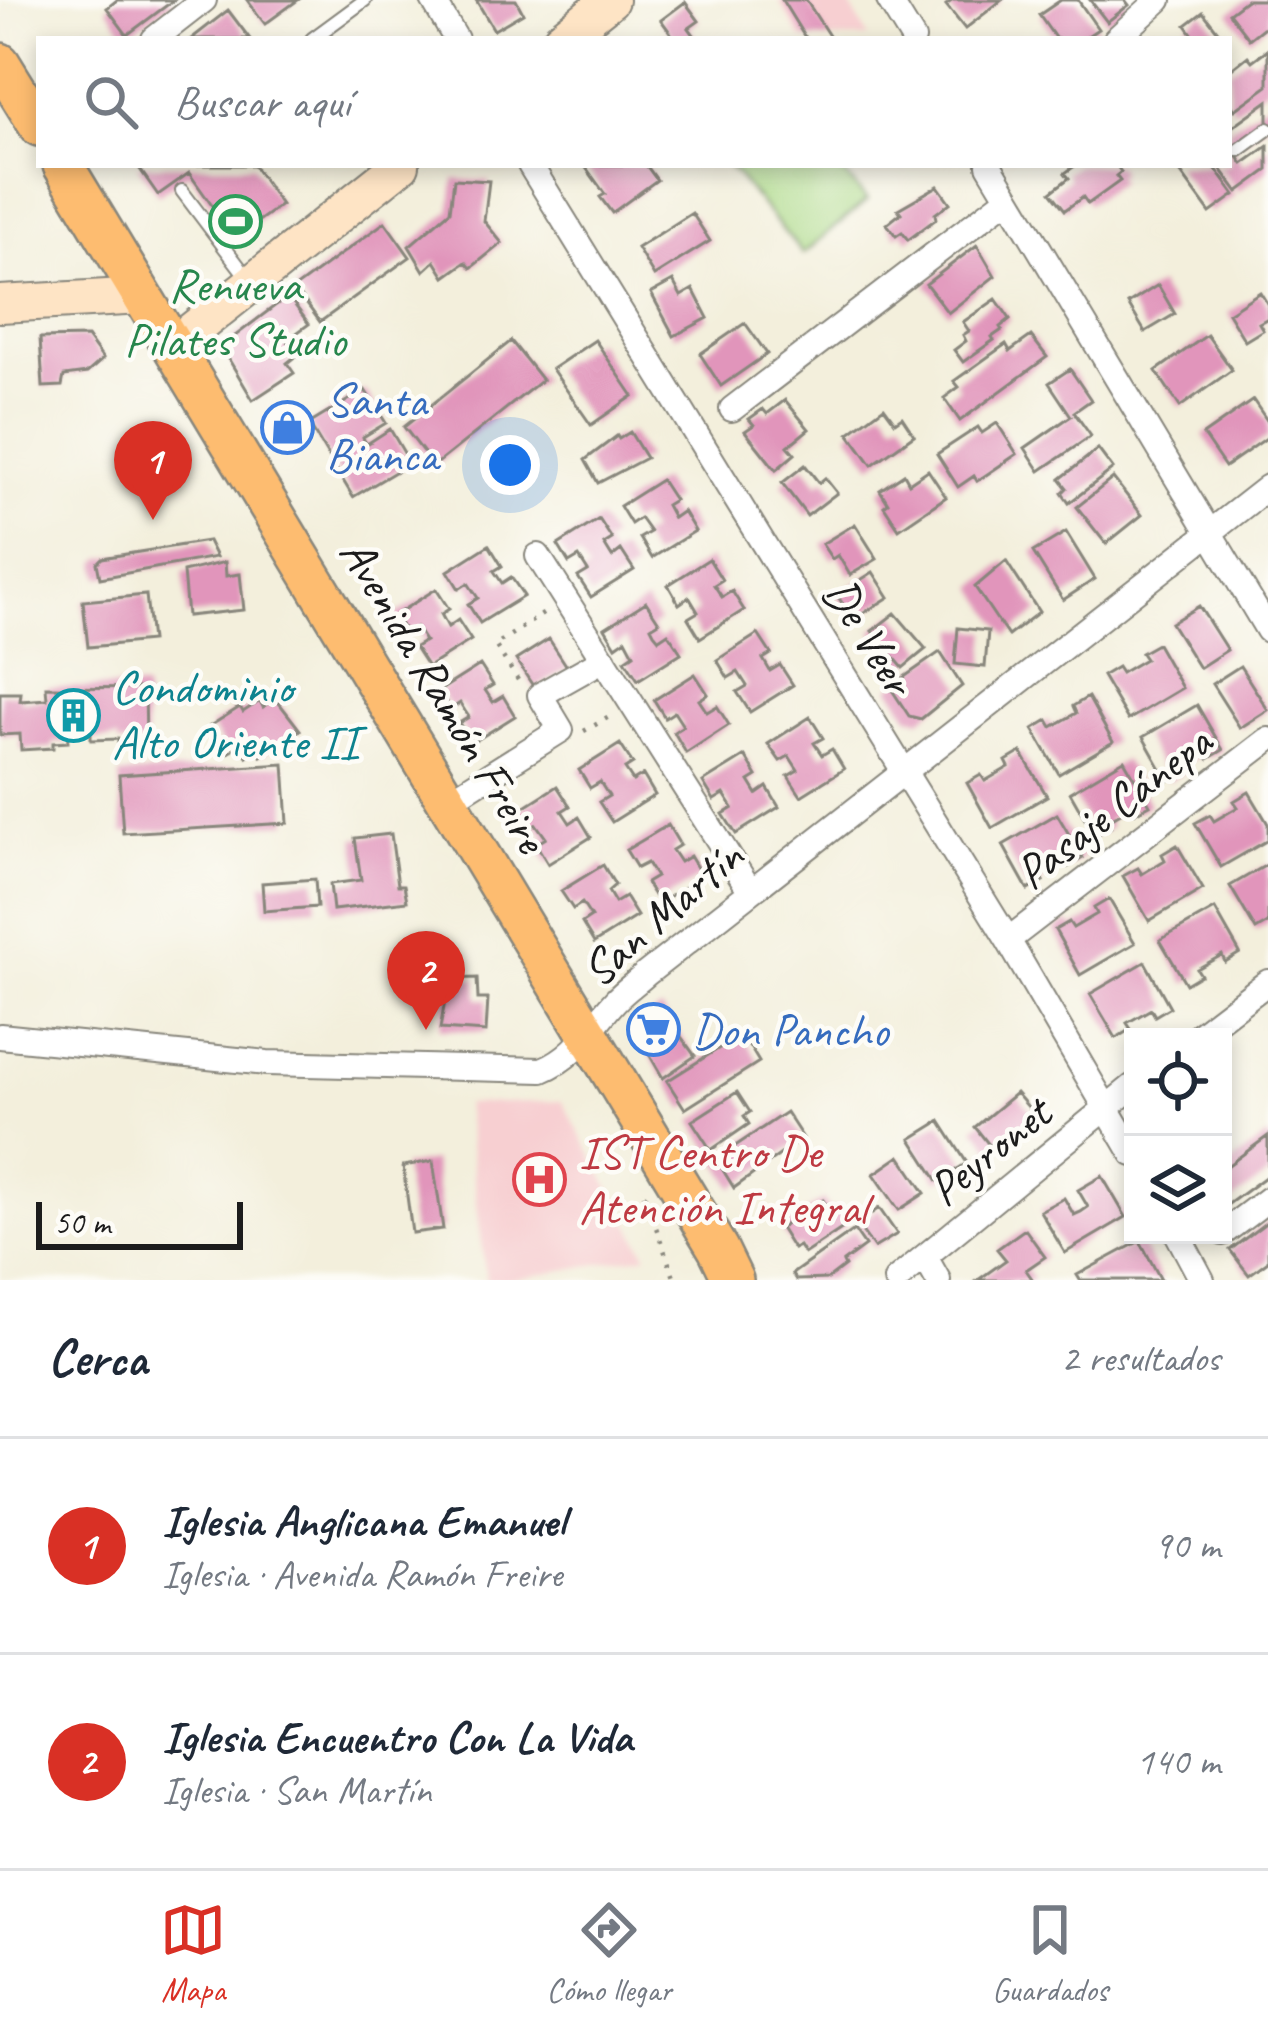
<!DOCTYPE html>
<html lang="es">
<head>
<meta charset="utf-8">
<style>
	body { margin:0; font-family:Caveat,sans-serif; background:#f2f2f3; color:#1f2937 }
	.controls { position:absolute; right:36px; bottom:36px; display:grid; overflow:hidden; border-radius:0px; box-shadow:0 6px 18px #0003 }
	.controls button { width:108px; height:108px; display:grid; place-items:center; padding:0; border:0; border-bottom:3px solid #e0e1e3; background:#fff; color:#1f2937; font:60px sans-serif }
	.scale { position:absolute; left:36px; bottom:30px; width:207px; box-sizing:border-box; padding-left:12px; border:6px solid #1c1c1c; border-top:0; font-size:33px; line-height:42px; white-space:nowrap; color:#1c1c1c; -webkit-text-stroke:9px #fdfcf7; paint-order:stroke }
	.you { position:absolute; left:510px; top:465px; width:42px; height:42px; margin:-30px; border:9px solid #fff; border-radius:50%; background:#1a73e8; box-shadow:0 0 0 18px #1a73e833 }
	.badge { display:grid; place-items:center; width:78px; height:78px; border-radius:50%; background:#d93025; color:#fff; font-size:39px; font-weight:700 }
	.pin { position:absolute; translate:-50% -99px; filter:drop-shadow(0 3px 6px #0008) }
	.pin::after { content:''; position:absolute; top:63px; width:42px; height:36px; background:inherit; clip-path:polygon(0 0,100% 0,50% 100%) }
	.list { margin:0; padding:0; list-style:none }
	h2 { display:flex; justify-content:space-between; align-items:center; height:156px; margin:0; padding:0 48px; font-size:51px }
	h2 small { font-size:39px; font-weight:400; color:#747a83 }
	.list li { display:grid; grid-template-columns:78px 1fr auto; gap:36px; align-items:center; box-sizing:border-box; height:216px; padding:0 48px; border-top:3px solid #e0e1e3 }
	.list b { display:block; font-size:45px; white-space:nowrap }
	.list p { margin:0; font-size:39px; white-space:nowrap; color:#747a83 }
	.list em { font-size:39px; font-style:normal; color:#747a83 }
	.icon { flex:none; width:66px; height:66px; fill:none; stroke:currentColor; stroke-width:2; stroke-linecap:round; stroke-linejoin:round }
	.map { position:relative; flex:none; width:1268px; height:1280px; overflow:hidden }
	.search { position:absolute; background:#fff; box-shadow:0 6px 18px #0003; left:36px; right:36px; top:36px; height:132px; display:flex; align-items:center; gap:30px; box-sizing:border-box; padding:0 42px; border-radius:0px; color:#747a83; font-size:45px }
	.sheet { height:588px; background:#fff }
	nav { display:flex; justify-content:space-around; align-items:center; box-sizing:border-box; height:168px; border-top:3px solid #e0e1e3; background:#fff; font-size:33px; color:#747a83 }
	nav a { display:grid; justify-items:center; gap:6px }
	nav .on { color:#d93025 }
	.map>svg:first-child { display:block }
	.built { fill:#f7cfd1 }
	.green { fill:#abd987; stroke:#647a52; stroke-width:3 }
	.building { fill:#e195bb }
	.lines { fill:none; stroke-linecap:round; stroke-linejoin:round }
	.lane-casing { stroke:#88867c; stroke-width:16 }
	.street-casing { stroke:#88867c; stroke-width:28 }
	.secondary-casing { stroke:#88867c; stroke-width:40 }
	.primary-casing { stroke:#88867c; stroke-width:44 }
	.path { stroke:#88867c; stroke-width:4.5; stroke-dasharray:3 9; stroke-linecap:butt }
	.lane { stroke:#fff; stroke-width:12 }
	.street { stroke:#fff; stroke-width:24 }
	.secondary { stroke:#fee4c5; stroke-width:36 }
	.primary { stroke:#fdbc6f; stroke-width:39 }
	.labels { text-anchor:middle; dominant-baseline:central; stroke-width:9; stroke-linejoin:round; paint-order:stroke }
	.leisure-label { font-size:48px; fill:#27864d; stroke:#fdfcf7 }
	.shop-label { font-size:48px; fill:#366cbe; stroke:#fdfcf7; text-anchor:start }
	.street-label { font-size:48px; fill:#1c1c1c; stroke:#fdfcf7 }
	.culture-label { font-size:48px; fill:#0d838f; stroke:#fdfcf7; text-anchor:start }
	.health-label { font-size:48px; fill:#be3a42; stroke:#fdfcf7; text-anchor:start }
</style>
</head>
<body>
<div class="map">
<svg width="1268" height="1280" viewBox="0 0 1268 1280">
	<rect width="100%" height="100%" fill="#fdfcf7"/>
	<filter id="ink" filterUnits="userSpaceOnUse"><feTurbulence type="fractalNoise" baseFrequency=".00833" numOctaves="2"/><feDisplacementMap in="SourceGraphic" scale="24" xChannelSelector="R" yChannelSelector="G"/><feConvolveMatrix kernelMatrix="1 2 1 2 8 2 1 2 1" color-interpolation-filters="sRGB"/></filter>
	<filter id="wash" filterUnits="userSpaceOnUse"><feTurbulence type="fractalNoise" baseFrequency=".004" numOctaves="4" result="noise"/><feDisplacementMap in="SourceGraphic" scale="48" xChannelSelector="R" yChannelSelector="G"/><feGaussianBlur stdDeviation="2.7" result="paint"/><feColorMatrix in="noise" values="0 0 0 0 0 0 0 0 0 0 0 0 0 0 0 0 0 1.4 0 .05"/><feComposite in="paint" operator="in"/></filter>
	<g filter="url(#wash)">
		<rect width="100%" height="100%" fill="#f3efdc"/>
		<!-- built -->
		<path class="built" d="M778,0H847L869,38L801,39Z
			M562,1101L647,1255L509,1280H486L465,1104Z"/>
		<!-- green -->
		<path class="green" d="M728,165H837L867,200L803,254Z"/>
		<g id="blocks">
			<!-- building -->
			<path class="building" d="M117,0H174L127,35L107,8Z
				M247,0H298L265,24Z
				M476,0H516L523,13L494,30Z
				M782,0H806L831,39H806Z
				M953,0H1002L965,29L946,5Z
				M1061,0H1078L1098,29L1083,39H1056L1039,15Z
				M1090,0H1125L1129,5L1107,22Z
				M1246,0H1268V24L1249,39L1229,13Z
				M685,2L699,21L689,28L697,39H675L661,20Z
				M228,10L250,39H191Z
				M1203,12L1224,39H1196L1186,25Z
				M1268,49V86L1235,110L1229,102V71L1248,56L1252,61Z
				M1268,101V122L1232,148L1243,164L1268,146V170L1238,192L1218,165H1229V129Z
				M137,165H253L281,205L235,238L189,173L158,195Z
				M584,165H646L657,180L612,213L600,197L605,194Z
				M1076,165H1116L1121,172L1116,176L1120,181L1088,204L1083,197L1065,210L1051,192L1069,178L1065,173Z
				M1175,165H1213L1235,195L1210,213Z
				M454,179L489,181L484,221L502,243L471,268L466,262L445,277L435,261L424,271L409,246L450,211Z
				M938,186L950,203L935,214L936,219L908,240L902,232L896,236L887,224L901,213L898,209Z
				M692,213L710,241L654,276L637,248Z
				M385,222L410,257L320,322L295,288Z
				M977,245L995,276L948,313L926,284Z
				M673,281L681,296L693,289L708,318L674,336L651,293Z
				M1158,285L1175,314L1145,332L1128,304Z
				M1260,292L1268,305V318L1259,323L1263,330L1245,341L1228,313Z
				M288,296L309,324L287,340L297,355L287,363L294,373L253,400L225,353L227,342Z
				M996,299L1010,319L1000,327L1002,330L992,337L994,340L963,362L954,350L966,341L963,335L969,331L963,322Z
				M745,323L767,354L721,386L700,354Z
				M1207,335L1232,370L1180,407L1156,371Z
				M1031,336L1047,357L960,421L944,398L959,387L954,381L1006,344L1010,351Z
				M87,337L103,359L87,373L64,376L62,386L43,387L40,338Z
				M595,340L633,396L591,425L552,369Z
				M511,341L542,380L434,466L404,427Z
				M1070,369L1091,400L1074,412L1091,436L1040,471L1025,448L1071,416L1049,383Z
				M365,390L386,423L363,437L364,440L367,444L390,429L410,463L353,497L309,424Z
				M785,400L809,429L788,446L795,454L776,470L745,431L754,425L749,419L763,409L767,414Z
				M1253,400L1268,422V437L1225,467L1203,435Z
				M884,407L895,422L902,417L914,435L872,465L849,433Z
				M997,423L1017,454L977,481L974,476L958,487L937,454L978,427L982,433Z
				M630,432L646,458L598,483L585,460L617,436L619,439Z
				M1098,449L1113,469L1069,503L1062,493L1067,488L1060,479Z
				M805,465L819,483L825,478L837,493L807,516L782,483Z
				M928,470L946,497L899,529L884,506L888,503L880,490L904,474L909,483Z
				M1113,478L1142,515L1106,544L1077,507Z
				M661,480L674,500L666,505L673,518L683,511L695,531L652,558L640,538L650,532L640,518L631,524L620,506Z
				M599,519L612,539L604,544L612,557L621,550L634,570L591,597L578,577L588,571L579,557L569,563L558,545Z
				M855,524L877,559L850,575L838,555L832,559L822,544Z
				M1066,532L1095,579L1063,600L1033,552Z
				M208,541L216,557L100,578L97,563L102,558Z
				M489,545L502,566L494,571L502,583L511,577L524,596L480,623L468,604L478,598L468,583L459,589L448,571Z
				M709,559L722,580L714,585L722,597L732,591L744,610L700,638L688,618L698,612L689,597L679,604L668,585Z
				M1006,561L1039,612L1008,636L975,587Z
				M225,562L226,576L240,574L244,610L187,616L183,572Z
				M873,572L889,597L853,620L837,595Z
				M436,589L449,609L441,614L448,627L458,620L471,640L428,667L415,647L425,641L416,627L406,633L395,615Z
				M146,595L151,641L88,647L83,601Z
				M646,602L659,622L651,627L654,633L659,639L668,633L681,653L638,680L625,660L634,654L626,639L616,646L605,628Z
				M1199,606L1227,650L1199,668L1171,623Z
				M895,613L926,649L903,668L872,631Z
				M958,628L988,631L985,667L955,664Z
				M758,634L771,654L763,659L770,671L780,665L793,685L750,712L737,692L747,686L738,672L728,678L717,660Z
				M549,639L568,668L535,689L516,660Z
				M1157,644L1182,688L1128,720L1102,676L1117,667L1121,673L1145,659L1141,653Z
				M940,652L962,686L921,719L909,716L890,687Z
				M480,665L493,685L485,690L493,702L503,696L515,716L472,743L459,723L469,717L465,711L460,703L451,709L439,691Z
				M1240,666L1268,710L1240,728L1212,684Z
				M695,674L708,694L699,700L707,712L717,706L729,725L686,753L674,732L683,726L674,712L665,718L654,700Z
				M46,687L145,688L146,743L118,744V739L91,740V729L67,730L68,742L53,743V748L21,750L20,734L0,735V693H21L20,701L47,699Z
				M1088,697L1113,742L1059,774L1033,729L1048,720L1052,727L1076,713L1073,706Z
				M276,699L300,730L261,756L257,749L247,756L240,745L228,753L210,726L240,707L243,712L260,701L263,707Z
				M1197,705L1223,750L1208,759L1204,752L1180,766L1184,772L1168,781L1143,737Z
				M810,717L823,738L814,743L822,755L832,749L844,769L801,796L788,776L798,770L789,756L780,761L768,744Z
				M620,744L633,764L625,769L633,781L643,775L655,795L612,822L599,802L609,796L605,790L600,782L590,788L579,770Z
				M1021,752L1047,796L992,828L967,783L981,775L985,781L1009,767L1006,761Z
				M745,756L757,776L749,781L757,794L767,787L779,807L736,834L723,814L733,808L724,794L714,800L703,782Z
				M1124,760L1150,805L1135,813L1131,807L1107,821L1111,827L1095,836L1070,792Z
				M284,764L288,823L123,833L119,775Z
				M557,786L570,806L562,811L570,823L579,817L591,837L548,864L536,844L546,838L536,824L527,830L516,812Z
				M1249,792L1268,824V840L1221,867L1195,823L1210,815L1214,821L1238,807L1234,801Z
				M1057,814L1083,858L1068,867L1064,861L1040,875L1044,881L1028,890L1003,845Z
				M668,825L680,845L672,850L680,862L690,856L702,876L659,903L646,883L656,877L647,863L637,868L626,850Z
				M391,834L398,885H404L407,901L333,910L330,884L361,880L355,838Z
				M1177,845L1203,889L1149,921L1123,876L1138,868L1142,874L1165,860L1162,854Z
				M1268,864V923L1256,930L1230,886Z
				M603,865L615,885L608,891L615,903L625,897L637,916L594,943L582,923L591,917L582,903L573,909L561,891Z
				M315,879L317,907L264,911L262,883Z
				M1109,899L1135,943L1080,975L1055,930L1069,922L1073,928L1097,914L1094,908Z
				M1215,909L1240,953L1225,962L1222,955L1197,969L1201,975L1186,984L1160,940Z
				M1145,962L1170,1007L1155,1016L1151,1009L1127,1023L1131,1029L1116,1038L1090,994Z
				M477,978L478,999H488L486,1032L440,1029L449,979Z
				M661,1009L695,1056L663,1078L639,1037L642,1020Z
				M742,1034L759,1062L685,1109L667,1081Z
				M737,1092L750,1112L744,1116L749,1124L711,1150L692,1121Z
				M1016,1093L1036,1116L994,1151L975,1127Z
				M786,1112L803,1138L734,1188L716,1159Z
				M940,1121L967,1163L938,1181L911,1139Z
				M1268,1136V1175L1223,1208V1169Z
				M900,1156L925,1193L899,1210L874,1174Z
				M433,1161L443,1229L412,1233L403,1166Z
				M1102,1176L1126,1217L1065,1253L1040,1211L1064,1198L1074,1215L1081,1212L1088,1207L1078,1190Z
				M823,1200L833,1216L840,1211L849,1224L804,1254L799,1246L793,1249L780,1228Z
				M879,1208L897,1234L874,1248L857,1224Z
				M1268,1221V1261L1249,1275L1230,1250Z
				M1025,1229L1045,1257L1026,1270L1033,1280H978L1006,1260L997,1249Z
				M854,1230L865,1246L843,1262L845,1266L828,1279L796,1280L792,1274Z
				M1140,1241L1161,1280H1080L1077,1275Z"/>
		</g>
	</g>
	<g filter="url(#ink)">
		<use href="#blocks" fill-opacity="0" stroke="#88867c" stroke-width="3"/>
		<g class="lines">
			<defs>
				<path id="lane" d="M312,39L365,0
					M1239,150L1268,129
					M182,191L250,281"/>
				<path id="street" d="M433,0L456,39
					M889,0L913,39
					M154,39L204,0
					M1116,39L1159,0
					M530,165L1008,940L1133,1154
					M989,165L1268,630
					M732,409L1008,198
					M538,556L750,890
					M448,801L561,730L540,695L604,659
					M1008,940L1268,740
					M0,1036L267,1063L542,1070C577,1056 590,1028 615,1001C624,991 636,983 646,974L1268,487
					M1196,1037L1268,982
					M1223,1233L1268,1199
					M1178,1235L1202,1280
					M925,1257L938,1280
					M896,1280L1133,1086"/>
				<path id="secondary" d="M561,39L610,0
					M0,304L143,296
					M174,345L401,165"/>
				<path id="primary" d="M0,63L39,126
					M63,165L718,1249L733,1280"/>
			</defs>
			<!-- lane casing -->
			<use href="#lane" class="lane-casing"/>
			<!-- street casing -->
			<use href="#street" class="street-casing"/>
			<!-- secondary casing -->
			<use href="#secondary" class="secondary-casing"/>
			<!-- primary casing -->
			<use href="#primary" class="primary-casing"/>
			<!-- path -->
			<path class="path" d="M518,680L495,645L546,612
				M584,731L611,716
				M644,1194L675,1280"/>
			<!-- lane -->
			<use href="#lane" class="lane"/>
			<!-- street -->
			<use href="#street" class="street"/>
			<!-- secondary -->
			<use href="#secondary" class="secondary"/>
			<!-- primary -->
			<use href="#primary" class="primary"/>
		</g>
	</g>
	<!-- icons -->
	<defs>
		<symbol id="stadium-ring" viewBox="-11 -11 22 22"><circle r="9.5" fill="#fdfcf7" stroke="#2e9e5b" stroke-width="1.5"/><path d="M0-5a6.5 5 0 1 0 0 10a6.5 5 0 1 0 0-10ZM-3.5-1.8h7v3.6h-7Z" fill="#2e9e5b"/></symbol>
		<symbol id="shop-ring" viewBox="-11 -11 22 22"><circle r="9.5" fill="#fdfcf7" stroke="#3f7fe0" stroke-width="1.5"/><path d="M-5-2.5h2.3a2.7 3.5 0 0 1 5.4 0H5L5.5 6h-11ZM-1.5-2.5h3a1.5 2.3 0 0 0-3 0Z" fill="#3f7fe0"/></symbol>
		<symbol id="building-ring" viewBox="-11 -11 22 22"><circle r="9.5" fill="#fdfcf7" stroke="#0f9aa8" stroke-width="1.5"/><path d="M-4-6H4V6H1V3H-1V6H-4ZM-2.5-4.3h1.7v1.8h-1.7ZM.8-4.3h1.7v1.8H.8ZM-2.5-1h1.7V.8h-1.7ZM.8-1h1.7V.8H.8Z" fill="#0f9aa8"/></symbol>
		<symbol id="supermarket-ring" viewBox="-11 -11 22 22"><circle r="9.5" fill="#fdfcf7" stroke="#3f7fe0" stroke-width="1.5"/><path d="M-6-5.5h2.5l.6 2H6L4.5 2H-2.5L-4.4-4H-6ZM-1.5 3.2a1.3 1.3 0 1 0 .1 0ZM3 3.2a1.3 1.3 0 1 0 .1 0Z" fill="#3f7fe0"/></symbol>
		<symbol id="hospital-ring" viewBox="-11 -11 22 22"><circle r="9.5" fill="#fdfcf7" stroke="#e0444e" stroke-width="1.5"/><path d="M-5-5h3v3.5h4V-5h3V5h-3V1.5h-4V5h-3Z" fill="#e0444e"/></symbol>
	</defs>
	<g fill-rule="evenodd">
		<use href="#stadium-ring" x="206" y="192" width="59" height="59"/>
		<use href="#shop-ring" x="258" y="398" width="59" height="59"/>
		<use href="#building-ring" x="44" y="686" width="59" height="59"/>
		<use href="#supermarket-ring" x="624" y="1000" width="59" height="59"/>
		<use href="#hospital-ring" x="510" y="1150" width="59" height="59"/>
	</g>
	<g class="labels">
		<!-- leisure labels -->
		<g class="leisure-label">
			<text x="235" y="285">Renueva<tspan x="235" dy="55">Pilates Studio</tspan></text>
		</g>
		<!-- shop labels -->
		<g class="shop-label">
			<text x="326" y="400">Santa<tspan x="326" dy="55">Bianca</tspan></text>
			<text x="692" y="1030">Don Pancho</text>
		</g>
		<!-- street labels -->
		<g class="street-label">
			<text transform="translate(869 636) rotate(58)">De Veer</text>
			<text transform="translate(444 695) rotate(59)">Avenida Ramón Freire</text>
			<text transform="translate(1113 807) rotate(-38)">Pasaje Cánepa</text>
			<text transform="translate(662 913) rotate(-41)">San Martín</text>
			<text transform="translate(989 1151) rotate(-39)">Peyronet</text>
		</g>
		<!-- culture labels -->
		<g class="culture-label">
			<text x="112" y="687">Condominio<tspan x="112" dy="55">Alto Oriente II</tspan></text>
		</g>
		<!-- health labels -->
		<g class="health-label">
			<text x="579" y="1152">IST Centro De<tspan x="579" dy="55">Atención Integral</tspan></text>
		</g>
	</g>
</svg>
<div class="controls">
<button><svg class="icon" aria-label="locate" viewBox="0 0 24 24"><circle cx="12" cy="12" r="6"/><path d="M12 2v4M12 18v4M2 12h4M18 12h4"/></svg></button>
<button><svg class="icon" aria-label="layers" viewBox="0 0 24 24"><path d="M12 4l9 5-9 5-9-5zM3 14l9 5 9-5"/></svg></button>
</div>
<div class="scale">50 m</div>
<div class="you"></div>
<div class="pin badge" style="left:153px;top:520px">1</div>
<div class="pin badge" style="left:426px;top:1030px">2</div>
<div class="search"><svg class="icon" aria-label="search" viewBox="0 0 24 24"><circle cx="10" cy="10" r="6"/><path d="M15 15l6 6"/></svg>Buscar aquí</div>
</div>
<section class="sheet">
<h2>Cerca<small>2 resultados</small></h2>
<ul class="list">
<li><span class="badge">1</span><div><b>Iglesia Anglicana Emanuel</b><p>Iglesia · Avenida Ramón Freire</p></div><em>90 m</em></li>
<li><span class="badge">2</span><div><b>Iglesia Encuentro Con La Vida</b><p>Iglesia · San Martín</p></div><em>140 m</em></li>
</ul>
</section>
<nav>
<a class="on"><svg class="icon" aria-label="map" viewBox="0 0 24 24"><path d="M3 6l6-2 6 2 6-2v14l-6 2-6-2-6 2zM9 4v14M15 6v14"/></svg>Mapa</a>
<a><svg class="icon" aria-label="directions" viewBox="0 0 24 24"><path d="M12 3l9 9-9 9-9-9zM9 14v-3h6M13 9l2 2-2 2"/></svg>Cómo llegar</a>
<a><svg class="icon" aria-label="saved" viewBox="0 0 24 24"><path d="M7 4h10v16l-5-4-5 4z"/></svg>Guardados</a>
</nav>
</body>
</html>
